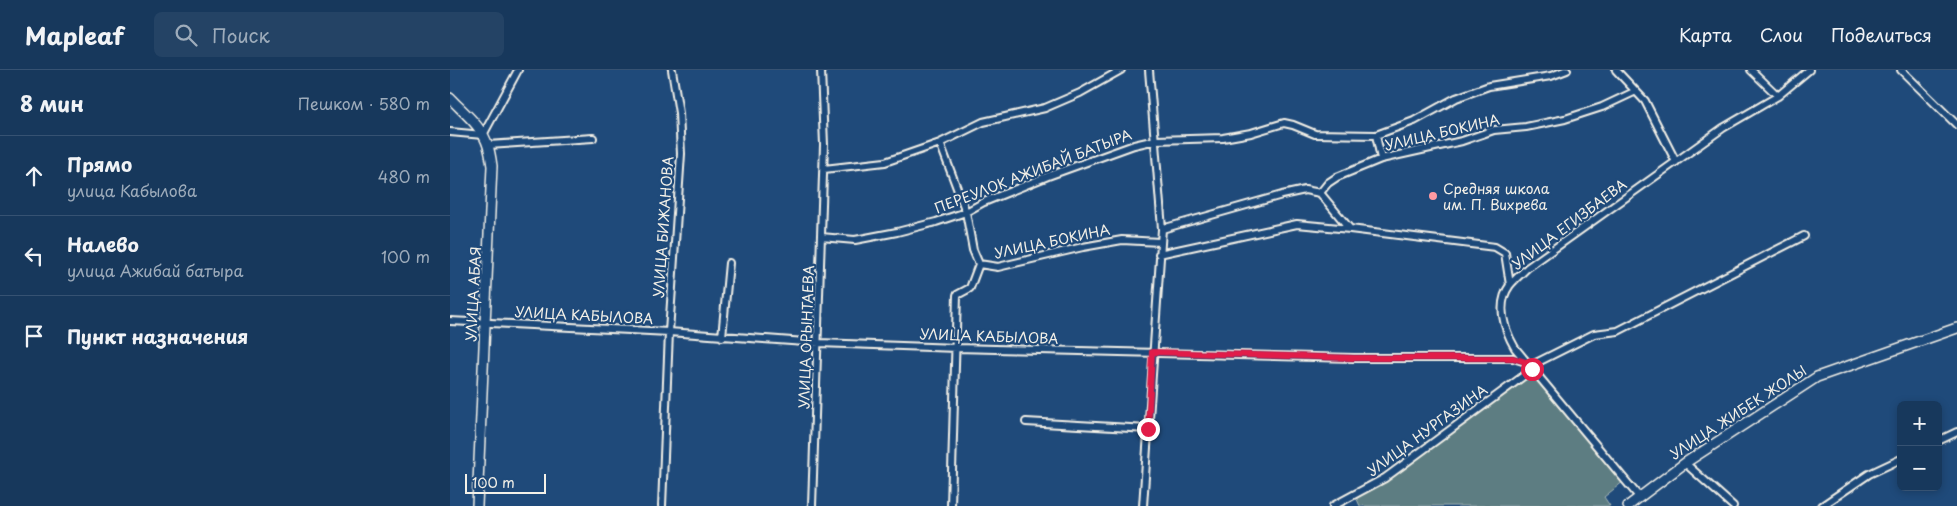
<!DOCTYPE html>
<html lang="ru">
<head>
<meta charset="utf-8">
<style>
	body { margin:0; font-family:"Playpen Sans",sans-serif; background:#244365; color:#f1f3f6 }
	.controls { position:absolute; right:15px; bottom:15px; display:grid; overflow:hidden; border-radius:8px; box-shadow:0 2px 8px #0003 }
	.controls button { width:45px; height:45px; display:grid; place-items:center; padding:0; border:0; border-bottom:1px solid #365272; background:#17385c; color:#f1f3f6; font:25px sans-serif }
	.scale { position:absolute; left:15px; bottom:12px; width:81px; box-sizing:border-box; padding-left:5px; border:2px solid #f4f1e8; border-top:0; font-size:14px; line-height:18px; white-space:nowrap; color:#f4f1e8; -webkit-text-stroke:4px #1f4a7a; paint-order:stroke }
	.stop { position:absolute; width:15px; height:15px; margin:-11px; border:4px solid #e11d48; border-radius:50%; background:#fff }
	.stop.end { background:#e11d48; border-color:#fff; box-shadow:0 1px 5px #0008 }
	.list { margin:0; padding:0; list-style:none }
	h2 { display:flex; justify-content:space-between; align-items:center; height:65px; margin:0; padding:0 20px; font-size:21px }
	h2 small { font-size:16px; font-weight:400; color:#9eacbb }
	.list li { display:grid; grid-template-columns:32px 1fr auto; gap:15px; align-items:center; box-sizing:border-box; height:80px; padding:0 20px; border-top:1px solid #365272 }
	.list b { display:block; font-size:19px; white-space:nowrap }
	.list p { margin:0; font-size:16px; white-space:nowrap; color:#9eacbb }
	.list em { font-size:16px; font-style:normal; color:#9eacbb }
	.icon { flex:none; width:28px; height:28px; fill:none; stroke:currentColor; stroke-width:2; stroke-linecap:round; stroke-linejoin:round }
	.map { position:relative; flex:none; width:1507px; height:436px; overflow:hidden }
	header { display:flex; align-items:center; gap:30px; box-sizing:border-box; height:70px; padding:0 25px; background:#17385c; border-bottom:1px solid #365272 }
	header strong { font-size:24px }
	nav { display:flex; gap:28px; margin-inline-start:auto; font-size:18px }
	.search { width:350px; height:45px; background:#244365; display:flex; align-items:center; gap:12px; box-sizing:border-box; padding:0 18px; border-radius:8px; color:#9eacbb; font-size:19px }
	main { display:flex }
	aside { flex:1; background:#17385c }
	.map>svg:first-child { display:block }
	.green { fill:#5d7d82; stroke:#a8b7b5 }
	.lines { fill:none; stroke-linecap:round; stroke-linejoin:round }
	.street-casing { stroke:#f4f1e8; stroke-width:10 }
	.secondary-casing { stroke:#f4f1e8; stroke-width:12 }
	.street { stroke:#1f4a7a; stroke-width:6 }
	.secondary { stroke:#1f4a7a; stroke-width:9 }
	.route { stroke:#e11d48; stroke-width:6 }
	.poi-dot { fill:#ff9aa2; stroke:#1f4a7a; stroke-width:2 }
	.labels { text-anchor:middle; dominant-baseline:central; stroke-width:4.5; stroke-linejoin:round; paint-order:stroke }
	.street-label { font-size:14px; fill:#f4f1e8; stroke:#1f4a7a }
	.poi-label { font-size:14px; fill:#f4f1e8; stroke:#1f4a7a; text-anchor:start }
</style>
</head>
<body>
<header>
<strong>Mapleaf</strong>
<div class="search"><svg class="icon" aria-label="search" viewBox="0 0 24 24"><circle cx="10" cy="10" r="6"/><path d="M15 15l6 6"/></svg>Поиск</div>
<nav><a>Карта</a><a>Слои</a><a>Поделиться</a></nav>
</header>
<main>
<aside>
<h2>8 мин<small>Пешком · 580 m</small></h2>
<ul class="list">
<li><svg class="icon" aria-label="ahead" viewBox="0 0 24 24"><path d="M12 20V5M6 11l6-6 6 6"/></svg><div><b>Прямо</b><p>улица Кабылова</p></div><em>480 m</em></li>
<li><svg class="icon" aria-label="left" viewBox="0 0 24 24"><path d="M17 20v-9H6M10 6l-5 5 5 5"/></svg><div><b>Налево</b><p>улица Ажибай батыра</p></div><em>100 m</em></li>
<li><svg class="icon" aria-label="arrive" viewBox="0 0 24 24"><path d="M6 21V4h12l-3 4 3 4H6"/></svg><div><b>Пункт назначения</b></div></li>
</ul>
</aside>
<div class="map">
<svg width="1507" height="436" viewBox="0 0 1507 436">
	<rect width="100%" height="100%" fill="#1f4a7a"/>
	<filter id="ink" filterUnits="userSpaceOnUse"><feTurbulence type="fractalNoise" baseFrequency=".02" numOctaves="2"/><feDisplacementMap in="SourceGraphic" scale="10" xChannelSelector="R" yChannelSelector="G"/><feConvolveMatrix kernelMatrix="1 2 1 2 8 2 1 2 1" color-interpolation-filters="sRGB"/></filter>
	<g filter="url(#ink)">
		<!-- green -->
		<path class="green" d="M1083,300L1174,411L1154,427L1160,436H910L906,427Z"/>
		<g class="lines">
			<defs>
				<path id="street" d="M1166,0L1195,31L1226,92
					M1301,0L1328,26
					M1451,0L1507,55
					M0,62L33,65L68,0
					M926,65L931,89
					M490,73L516,142L523,180L529,194L520,218L507,225L501,436
					M38,75L143,68
					M374,99L435,92L490,73L533,52L595,38L630,23L671,0
					M870,123L878,113L887,107L931,89L1012,71L1044,60L1076,57L1115,49L1152,37L1184,22
					M712,159L832,125L855,120L870,123L900,159L1045,177L1055,183L1060,215
					M371,167L405,170L447,162L486,152L516,142L534,132L598,106L684,75L706,70L773,68L801,63L834,53L843,55L865,64L926,65L964,51L1006,28L1039,16L1101,6L1117,0
					M709,184L847,154L900,159
					M529,194L548,197L633,177L672,170L710,172
					M0,251L219,262L369,273L507,278L904,288H1063L1076,292
					M272,267L279,193
					M1080,296L1144,264L1168,261L1354,166
					M576,352L698,359
					M1488,371L1507,362
					M1235,393L1283,436
					M1190,428L1065,278C1054,259 1046,234 1060,215C1065,209 1072,203 1077,198L1273,58L1328,26L1359,0
					M212,436L219,262L231,84L229,43L222,0
					M362,436L374,75L371,0
					M693,436L712,159L699,0
					M883,436L935,408L1083,299
					M1372,436L1419,404L1451,389"/>
				<path id="secondary" d="M0,28C13,42 32,56 38,76C40,82 41,89 42,96L27,436
					M1178,436L1235,393L1367,307L1507,258"/>
			</defs>
			<!-- street casing -->
			<use href="#street" class="street-casing"/>
			<!-- secondary casing -->
			<use href="#secondary" class="secondary-casing"/>
			<!-- street -->
			<use href="#street" class="street"/>
			<!-- secondary -->
			<use href="#secondary" class="secondary"/>
		</g>
	</g>
	<g class="lines" filter="url(#ink)">
		<!-- route -->
		<path class="route" d="M698,359L702,282L904,288H1063L1076,292L1082,299"/>
	</g>
	<!-- markers -->
	<circle class="poi-dot" cx="983" cy="126" r="5"/>
	<g class="labels">
		<!-- street labels -->
		<g class="street-label">
			<text transform="translate(992 62) rotate(-13)">УЛИЦА БОКИНА</text>
			<text transform="translate(583 101) rotate(-21)">ПЕРЕУЛОК АЖИБАЙ БАТЫРА</text>
			<text transform="translate(1119 154) rotate(-37)">УЛИЦА ЕГИЗБАЕВА</text>
			<text transform="translate(213 157) rotate(-86)">УЛИЦА БИЖАНОВА</text>
			<text transform="translate(602 171) rotate(-12)">УЛИЦА БОКИНА</text>
			<text transform="translate(23 224) rotate(-87)">УЛИЦА АБАЯ</text>
			<text transform="translate(134 245) rotate(3)">УЛИЦА КАБЫЛОВА</text>
			<text transform="translate(539 266) rotate(2)">УЛИЦА КАБЫЛОВА</text>
			<text transform="translate(356 267) rotate(-88)">УЛИЦА ОРЫНТАЕВА</text>
			<text transform="translate(1288 342) rotate(-33)">УЛИЦА ЖИБЕК ЖОЛЫ</text>
			<text transform="translate(977 360) rotate(-36)">УЛИЦА НУРГАЗИНА</text>
		</g>
		<!-- poi labels -->
		<g class="poi-label">
			<text x="993" y="118">Средняя школа<tspan x="993" dy="16">им. П. Вихрева</tspan></text>
		</g>
	</g>
</svg>
<div class="controls">
<button>+</button>
<button>−</button>
</div>
<div class="scale">100 m</div>
<div class="stop" style="left:1082px;top:299px"></div>
<div class="stop end" style="left:698px;top:359px"></div>
</div>
</main>
</body>
</html>
